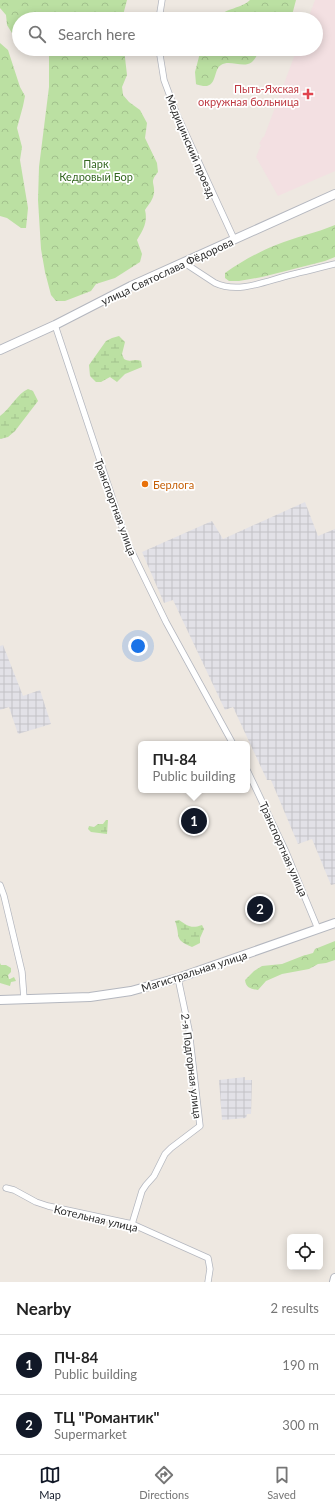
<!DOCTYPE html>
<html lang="en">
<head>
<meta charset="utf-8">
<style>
	body { margin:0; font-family:Lato,sans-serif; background:#f6f6f6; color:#222 }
	.controls { position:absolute; right:12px; bottom:12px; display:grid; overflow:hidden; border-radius:6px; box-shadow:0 2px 10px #0003 }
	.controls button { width:36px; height:36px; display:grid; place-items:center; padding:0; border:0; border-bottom:1px solid #e0e0e0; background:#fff; color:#222; font:20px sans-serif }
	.you { position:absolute; left:138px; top:646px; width:14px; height:14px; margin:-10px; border:3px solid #fff; border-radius:50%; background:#1a73e8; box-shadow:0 0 0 6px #1a73e833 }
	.badge { display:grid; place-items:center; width:26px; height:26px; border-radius:50%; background:#111827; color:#fff; font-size:13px; font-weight:700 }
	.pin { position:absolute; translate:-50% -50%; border:2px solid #fff; box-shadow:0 1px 4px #0006 }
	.popup { position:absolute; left:138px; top:741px; width:112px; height:52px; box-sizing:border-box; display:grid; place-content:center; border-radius:6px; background:#fff; filter:drop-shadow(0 1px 3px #0005); font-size:13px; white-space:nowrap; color:#767676 }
	.popup b { font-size:15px; color:#222 }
	.popup::after { content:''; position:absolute; left:50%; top:100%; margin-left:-8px; border:8px solid transparent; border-top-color:#fff }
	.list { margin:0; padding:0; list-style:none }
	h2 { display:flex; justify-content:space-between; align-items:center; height:52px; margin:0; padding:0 16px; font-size:17px }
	h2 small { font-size:13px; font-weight:400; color:#767676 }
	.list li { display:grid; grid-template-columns:26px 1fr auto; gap:12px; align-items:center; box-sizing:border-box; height:60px; padding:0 16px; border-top:1px solid #e0e0e0 }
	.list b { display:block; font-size:15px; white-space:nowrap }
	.list p { margin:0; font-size:13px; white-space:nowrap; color:#767676 }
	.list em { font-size:13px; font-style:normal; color:#767676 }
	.icon { flex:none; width:22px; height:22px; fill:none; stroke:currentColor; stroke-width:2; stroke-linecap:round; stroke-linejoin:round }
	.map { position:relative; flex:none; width:335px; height:1282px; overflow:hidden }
	.search { position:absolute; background:#fff; box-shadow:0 2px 10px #0003; left:12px; right:12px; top:12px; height:44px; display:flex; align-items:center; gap:10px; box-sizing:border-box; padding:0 14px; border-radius:22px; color:#767676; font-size:15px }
	.sheet { height:172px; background:#fff }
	nav { display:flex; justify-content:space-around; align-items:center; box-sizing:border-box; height:56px; border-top:1px solid #e0e0e0; background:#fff; font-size:11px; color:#767676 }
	nav a { display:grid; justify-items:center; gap:2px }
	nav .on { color:#111827 }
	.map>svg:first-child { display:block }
	.industrial { fill:url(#industrial-grid) }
	.medical { fill:#f3e0e2 }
	.forest { fill:url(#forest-crowns) }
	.wetland { fill:url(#wetland-marsh) }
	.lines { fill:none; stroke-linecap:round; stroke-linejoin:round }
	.street-casing { stroke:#b4b7bf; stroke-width:7 }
	.secondary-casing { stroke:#b4b7bf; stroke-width:10 }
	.street { stroke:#fff; stroke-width:5.5 }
	.secondary { stroke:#fff; stroke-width:8 }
	.health-dot { fill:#e0444e; stroke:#fff; stroke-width:1.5 }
	.food-dot { fill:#e8710a; stroke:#fff; stroke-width:1.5 }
	.labels { text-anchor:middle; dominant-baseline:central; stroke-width:3.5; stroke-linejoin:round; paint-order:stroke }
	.health-label { font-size:11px; fill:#be3a42; stroke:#fff; text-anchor:end }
	.street-label { font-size:11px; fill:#2d2d2d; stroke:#fff }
	.park-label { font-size:11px; fill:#346721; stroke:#fff }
	.food-label { font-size:11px; fill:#c56008; stroke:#fff; text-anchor:start }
</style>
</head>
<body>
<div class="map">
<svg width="335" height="1282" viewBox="0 0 335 1282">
	<defs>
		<pattern id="industrial-grid" width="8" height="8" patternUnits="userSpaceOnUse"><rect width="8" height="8" fill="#e2e1e7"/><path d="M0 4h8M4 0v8" fill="none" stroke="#c2c1c6"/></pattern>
		<pattern id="forest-crowns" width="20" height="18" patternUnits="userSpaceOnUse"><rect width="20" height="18" fill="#bbe0a2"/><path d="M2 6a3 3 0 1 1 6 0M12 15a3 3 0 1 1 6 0" fill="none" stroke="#a1c08c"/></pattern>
		<pattern id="wetland-marsh" width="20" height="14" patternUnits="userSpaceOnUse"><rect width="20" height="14" fill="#bbe0a2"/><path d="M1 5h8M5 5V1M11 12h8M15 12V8" fill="none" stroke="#a1c08c"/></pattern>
	</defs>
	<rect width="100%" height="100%" fill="#eee8e1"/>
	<!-- industrial -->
	<path class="industrial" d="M305,502L318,536L335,529V884L331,885L312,839L298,844L271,780H267L233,707L225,710L173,600L164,603L142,552L212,521L223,539Z
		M3,645L23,696L40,690L51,724L18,734L9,707L0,710V646Z
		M245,1077V1080H252L251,1114H247L246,1118L222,1120L219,1080Z"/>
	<!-- medical -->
	<path class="medical" d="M315,0H335V171L278,196L256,157L261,145L259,144L263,137H264L297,49H316V19H308Z"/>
	<!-- forest -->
	<path class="forest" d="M0,0H127L122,19H19V38L12,33L7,25L6,15L0,8Z
		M250,0H296L291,19H215C227,7 241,9 250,0Z
		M0,43L8,50L20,87L25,96L23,106L17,128L22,147L20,160L28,208L26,228H21L7,218L0,216Z
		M49,49H124L127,75L122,87L123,95L129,102L140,110L147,123L145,138L157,163L158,172C149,183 155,182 154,193C153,200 149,204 145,210C148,222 143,230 137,240L142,254L140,262L115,278L96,284L91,291L65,301H56L51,295L45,272L41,249L38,200L39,167L49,87Z
		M201,49H261C257,53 256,59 252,62C243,69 230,59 221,65C212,70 219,93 196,84L195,72Z
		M335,225V257L325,261L262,277L239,281H229L225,278V273C241,262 258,252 276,245C295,237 316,233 335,225Z
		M335,941V960L326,963L318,964L309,969L282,974L266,981L258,990C251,989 246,988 245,980L254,971L262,966L282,964L305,955H306L313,953L315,949Z
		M0,963L1,965H6L11,968V972L8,975L9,979H10L14,977L16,981L11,982L10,986L0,983Z"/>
	<!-- wetland -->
	<path class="wetland" d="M119,336L125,342L122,354L124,359C130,363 135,358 141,361L142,367L125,374L117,382L110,377L101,382H96L90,376L89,365L106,341L112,338Z
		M28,389L33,391L38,401L15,431L8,437L0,439V416C10,409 17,394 28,389Z
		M106,820H108L107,834L91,832L88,829L89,826L94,827L98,824H103Z
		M179,920C188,926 191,929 202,925L204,929L200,938V943L192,947C173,939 181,937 175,921Z"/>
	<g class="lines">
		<defs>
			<path id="street" d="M159,19L162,0
				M159,49L164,80L177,115L234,239
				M183,262L215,283C239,294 266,281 290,275C305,271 320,268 335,264
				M55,325L127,542L166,622L233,744
				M247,770L286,852L318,929
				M0,885L4,896L22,972L24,999
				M6,1188L14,1190L36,1202L48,1206L132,1224L208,1258L210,1269L208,1282
				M132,1224L142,1191L146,1185L154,1176L165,1154L171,1148L200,1126L189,1030L178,978"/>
			<path id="secondary" d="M0,350L55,325L131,286L335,194
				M0,1000L90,997L131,991L178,978L335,923
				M334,1282L335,1278"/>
		</defs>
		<!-- street casing -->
		<use href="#street" class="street-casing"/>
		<!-- secondary casing -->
		<use href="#secondary" class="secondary-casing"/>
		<!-- street -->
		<use href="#street" class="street"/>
		<!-- secondary -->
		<use href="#secondary" class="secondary"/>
	</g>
	<!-- markers -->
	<path class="health-dot" d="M306 88h4v4h4v4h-4v4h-4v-4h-4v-4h4z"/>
	<circle class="food-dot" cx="145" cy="484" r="4"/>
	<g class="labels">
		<!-- health labels -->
		<g class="health-label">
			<text x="299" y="88">Пыть-Яхская<tspan x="299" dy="13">окружная больница</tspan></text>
		</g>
		<!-- street labels -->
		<g class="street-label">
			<text transform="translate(191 146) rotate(67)">Медицинский проезд</text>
			<text transform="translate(167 271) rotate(-25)">улица Святослава Фёдорова</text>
			<text transform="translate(116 507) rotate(70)">Транспортная улица</text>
			<text transform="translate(284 849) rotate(66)">Транспортная улица</text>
			<text transform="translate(194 971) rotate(-18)">Магистральная улица</text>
			<text transform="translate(192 1066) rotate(83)">2-я Подгорная улица</text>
			<text transform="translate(96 1218) rotate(13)">Котельная улица</text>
		</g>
		<!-- park labels -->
		<g class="park-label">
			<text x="96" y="163">Парк<tspan x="96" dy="13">Кедровый Бор</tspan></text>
		</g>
		<!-- food labels -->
		<g class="food-label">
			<text x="153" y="484">Берлога</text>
		</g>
	</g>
</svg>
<div class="controls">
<button><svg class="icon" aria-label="locate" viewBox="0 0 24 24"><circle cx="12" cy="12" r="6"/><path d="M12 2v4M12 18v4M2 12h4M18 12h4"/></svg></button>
</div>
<div class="you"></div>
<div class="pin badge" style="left:194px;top:821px">1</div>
<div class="popup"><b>ПЧ-84</b>Public building</div>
<div class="pin badge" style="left:260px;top:909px">2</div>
<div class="search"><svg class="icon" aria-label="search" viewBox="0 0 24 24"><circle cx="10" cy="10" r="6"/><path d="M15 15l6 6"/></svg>Search here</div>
</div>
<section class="sheet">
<h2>Nearby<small>2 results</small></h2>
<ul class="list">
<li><span class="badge">1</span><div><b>ПЧ-84</b><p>Public building</p></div><em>190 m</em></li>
<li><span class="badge">2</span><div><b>ТЦ &quot;Романтик&quot;</b><p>Supermarket</p></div><em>300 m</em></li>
</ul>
</section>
<nav>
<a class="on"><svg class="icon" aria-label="map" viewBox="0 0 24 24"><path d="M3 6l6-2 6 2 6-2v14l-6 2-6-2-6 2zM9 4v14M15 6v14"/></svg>Map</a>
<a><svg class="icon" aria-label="directions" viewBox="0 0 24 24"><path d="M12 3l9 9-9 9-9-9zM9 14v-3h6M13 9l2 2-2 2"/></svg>Directions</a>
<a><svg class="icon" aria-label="saved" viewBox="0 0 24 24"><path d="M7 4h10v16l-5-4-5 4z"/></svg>Saved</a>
</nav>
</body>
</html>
